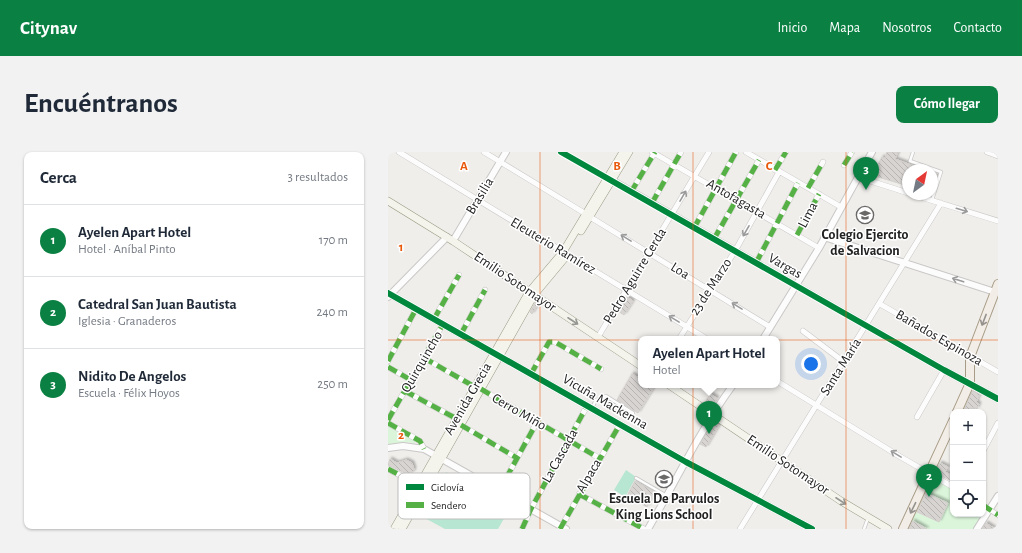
<!DOCTYPE html>
<html lang="es">
<head>
<meta charset="utf-8">
<style>
	body { margin:0; font-family:"Alegreya Sans",sans-serif; background:#f2f2f3; color:#1f2937 }
	.controls { position:absolute; right:12px; bottom:12px; display:grid; overflow:hidden; border-radius:8px; box-shadow:0 1px 3px #0004 }
	.controls button { width:36px; height:36px; display:grid; place-items:center; padding:0; border:0; border-bottom:1px solid #e0e1e3; background:#fff; color:#1f2937; font:20px sans-serif }
	.compass { position:absolute; left:514px; top:12px; width:36px; height:36px; border-radius:50%; background:#fff; box-shadow:0 1px 3px #0004; rotate:33deg }
	.you { position:absolute; left:423px; top:212px; width:14px; height:14px; margin:-10px; border:3px solid #fff; border-radius:50%; background:#1a73e8; box-shadow:0 0 0 6px #1a73e833 }
	.badge { display:grid; place-items:center; width:26px; height:26px; border-radius:50%; background:#0b8043; color:#fff; font-size:13px; font-weight:700 }
	.pin { position:absolute; translate:-50% -33px; filter:drop-shadow(0 1px 2px #0008) }
	.pin::after { content:''; position:absolute; top:21px; width:14px; height:12px; background:inherit; clip-path:polygon(0 0,100% 0,50% 100%) }
	.popup { position:absolute; left:250px; top:184px; width:142px; height:52px; box-sizing:border-box; display:grid; place-content:center; border-radius:8px; background:#fff; filter:drop-shadow(0 1px 3px #0005); font-size:13px; white-space:nowrap; color:#747a83 }
	.popup b { font-size:15px; color:#1f2937 }
	.popup::after { content:''; position:absolute; left:50%; top:100%; margin-left:-8px; border:8px solid transparent; border-top-color:#fff }
	.list { margin:0; padding:0; list-style:none }
	h2 { display:flex; justify-content:space-between; align-items:center; height:52px; margin:0; padding:0 16px; font-size:17px }
	h2 small { font-size:13px; font-weight:400; color:#747a83 }
	.list li { display:grid; grid-template-columns:26px 1fr auto; gap:12px; align-items:center; box-sizing:border-box; height:72px; padding:0 16px; border-top:1px solid #e0e1e3 }
	.list b { display:block; font-size:15px; white-space:nowrap }
	.list p { margin:0; font-size:13px; white-space:nowrap; color:#747a83 }
	.list em { font-size:13px; font-style:normal; color:#747a83 }
	.icon { flex:none; width:22px; height:22px; fill:none; stroke:currentColor; stroke-width:2; stroke-linecap:round; stroke-linejoin:round }
	.map { position:relative; flex:none; width:610px; height:377px; overflow:hidden; border-radius:8px }
	header { display:flex; align-items:center; gap:24px; box-sizing:border-box; height:56px; padding:0 20px; background:#0b8043; color:#fff }
	header strong { font-size:19px }
	nav { display:flex; gap:22px; margin-inline-start:auto; font-size:14px }
	.intro { display:flex; align-items:center; justify-content:space-between; box-sizing:border-box; height:96px; padding:0 24px }
	h1 { margin:0; font-size:28px }
	.button { padding:10px 18px; border-radius:8px; background:#0b8043; color:#fff; font-size:14px; font-weight:700 }
	main { display:flex; gap:24px; padding:0 24px }
	aside { flex:1; background:#fff; border-radius:8px; box-shadow:0 1px 3px #0004 }
	.map>svg:first-child { display:block }
	.park { fill:#daf5da }
	.pitch { fill:#b7e6d2 }
	.building { fill:url(#building-back-hatch); stroke:#d3d0cc; filter:url(#shadow) }
	.lines { fill:none; stroke-linecap:round; stroke-linejoin:round }
	.service-casing { stroke:#c9c8c7; stroke-width:4 }
	.pedestrian-casing { stroke:#c9c8c7; stroke-width:5.5 }
	.minor-casing { stroke:#c9c8c7; stroke-width:6 }
	.tertiary-casing { stroke:#c9c8c7; stroke-width:8 }
	.secondary-casing { stroke:#999a82; stroke-width:8 }
	.primary-casing { stroke:#a79c86; stroke-width:10 }
	.service { stroke:#fdfcfc; stroke-width:2.5 }
	.pedestrian { stroke:#fdfcfc; stroke-width:4 }
	.minor { stroke:#fdfcfc; stroke-width:5 }
	.tertiary { stroke:#fdfcfc; stroke-width:6 }
	.secondary { stroke:#f4f4ed; stroke-width:7 }
	.primary { stroke:#f3ede7; stroke-width:8 }
	.quiet { stroke:#55b145; stroke-width:5; stroke-dasharray:10 5; stroke-linecap:butt }
	.cycleway-casing { stroke:#fff; stroke-width:8 }
	.cycleway { stroke:#00873e; stroke-width:6 }
	.oneway { stroke:#9a9a9a }
	.oneway2 { stroke:#95928e }
	.oneway3 { stroke:#969692 }
	.grid { fill:none; stroke:#e8590c; stroke-width:1; stroke-opacity:0.55 }
	.labels { text-anchor:middle; dominant-baseline:central; stroke-width:3; stroke-linejoin:round; paint-order:stroke }
	.street-label { font-size:14px; fill:#222; stroke:#fff }
	.poi-label { font-size:14px; font-weight:bold; fill:#222; stroke:#fff }
	.key { fill:#fff; stroke:#bdbdbd; stroke-width:1 }
	.key-label { font-size:11px; fill:#222 }
	.grid-label { font-size:13px; text-anchor:middle; font-weight:bold; fill:#e8590c; stroke:#fff; stroke-width:3; stroke-linejoin:round; paint-order:stroke }
</style>
</head>
<body>
<header>
<strong>Citynav</strong>
<nav><a>Inicio</a><a>Mapa</a><a>Nosotros</a><a>Contacto</a></nav>
</header>
<div class="intro"><h1>Encuéntranos</h1><a class="button">Cómo llegar</a></div>
<main>
<aside>
<h2>Cerca<small>3 resultados</small></h2>
<ul class="list">
<li><span class="badge">1</span><div><b>Ayelen Apart Hotel</b><p>Hotel · Aníbal Pinto</p></div><em>170 m</em></li>
<li><span class="badge">2</span><div><b>Catedral San Juan Bautista</b><p>Iglesia · Granaderos</p></div><em>240 m</em></li>
<li><span class="badge">3</span><div><b>Nidito De Angelos</b><p>Escuela · Félix Hoyos</p></div><em>250 m</em></li>
</ul>
</aside>
<div class="map">
<svg width="610" height="377" viewBox="0 0 610 377">
	<defs>
		<pattern id="building-back-hatch" width="6" height="6" patternUnits="userSpaceOnUse"><rect width="6" height="6" fill="#d7d4d2"/><path d="M-1 5l2 2M0 0l6 6M5-1l2 2" fill="none" stroke="#b8b6b4"/></pattern>
		<filter id="shadow"><feDropShadow dx="2" dy="-2" stdDeviation="1" flood-color="#0004"/></filter>
	</defs>
	<rect width="100%" height="100%" fill="#f0eeeb"/>
	<!-- park -->
	<path class="park" d="M0,274L28,288L26,292L21,290L0,293Z
		M544,324L565,337V362H595V356L597,359L585,377H539L523,368L527,360L551,370L559,351L536,340Z"/>
	<!-- pitch -->
	<path class="pitch" d="M238,318L248,325L237,345L226,338Z
		M58,320L122,356L110,377H57L33,364Z"/>
	<!-- building -->
	<path class="building" d="M499,0H510L507,7L537,18H520V34L490,25L491,22L486,20L494,5L497,6Z
		M544,20L549,21L545,33H544Z
		M239,145L245,149L236,163L230,159Z
		M148,150L150,152L144,162L142,160Z
		M244,222L253,227V233H262L266,235L250,261L229,248Z
		M584,239L592,242L588,250L591,252L589,257L586,255L583,260H575Z
		M322,242L329,246L323,255L317,251Z
		M325,270L331,273L318,295L312,292Z
		M2,307L9,311L18,308L24,311L26,317L25,320L19,322L0,313Z
		M552,311L560,315L557,320L565,324V330L547,320Z
		M247,329L269,341L266,346L264,345L259,355L239,344Z
		M538,341L560,351L551,370L529,360Z
		M525,369L539,377H521Z
		M598,371L607,377H594Z"/>
	<g class="lines">
		<defs>
			<path id="service" d="M525,0L522,9L553,20L544,48
				M204,256L208,248L218,244L245,261
				M248,326L279,344
				M476,377L480,366"/>
			<path id="pedestrian" d="M595,353L610,363"/>
			<path id="minor" d="M11,0L319,187
				M96,0L198,62
				M173,0L220,26
				M264,0L431,96
				M358,0L453,55
				M599,0L610,4
				M456,13L464,0
				M387,18L398,0
				M470,25L520,41
				M420,36L435,10
				M243,40L267,0
				M523,42L610,69
				M264,51L293,0
				M202,65L382,175
				M306,76L348,0
				M409,83L431,42
				M326,87L371,8
				M368,111L410,31
				M492,152L610,220
				M46,167L71,123
				M415,179L456,210
				M73,182L97,138
				M210,185L321,0
				M291,187L347,99L391,20
				M36,206L87,235
				M0,209L28,157
				M0,215L23,228
				M143,222L161,190H167L213,217
				M389,229L511,304L565,335
				M93,237L211,306
				M17,239L69,267
				M529,265L556,218
				M0,268L55,172
				M0,271L32,289L36,297
				M73,273L129,306
				M595,299L610,271
				M0,317L31,333
				M111,339L149,270
				M191,342L256,377
				M134,377L143,357L199,254
				M172,377L232,272
				M352,377L553,51"/>
			<path id="tertiary" d="M220,26L556,218L610,247
				M436,85L607,140
				M65,89L118,0
				M0,141L298,310L424,377
				M0,145L59,85
				M375,187L431,96L484,0
				M0,296L15,294L36,297L178,377
				M260,377C288,329 312,278 345,233
				M589,377L610,344"/>
			<path id="secondary" d="M0,49L65,89L253,214
				M193,79L241,0
				M281,233L453,349L500,377
				M6,377L141,140L175,100L235,0
				M14,377L146,143L176,107"/>
			<path id="primary" d="M569,260L582,231V205L610,132
				M515,377L565,269"/>
		</defs>
		<!-- service casing -->
		<use href="#service" class="service-casing"/>
		<!-- pedestrian casing -->
		<use href="#pedestrian" class="pedestrian-casing"/>
		<!-- minor casing -->
		<use href="#minor" class="minor-casing"/>
		<!-- tertiary casing -->
		<use href="#tertiary" class="tertiary-casing"/>
		<!-- secondary casing -->
		<use href="#secondary" class="secondary-casing"/>
		<!-- primary casing -->
		<use href="#primary" class="primary-casing"/>
		<!-- service -->
		<use href="#service" class="service"/>
		<!-- pedestrian -->
		<use href="#pedestrian" class="pedestrian"/>
		<!-- minor -->
		<use href="#minor" class="minor"/>
		<!-- tertiary -->
		<use href="#tertiary" class="tertiary"/>
		<!-- secondary -->
		<use href="#secondary" class="secondary"/>
		<!-- primary -->
		<use href="#primary" class="primary"/>
		<!-- quiet -->
		<path class="quiet" d="M456,13L464,0
			M387,18L398,0
			M420,36L435,10
			M243,40L267,0
			M264,51L293,0
			M306,76L348,0
			M409,83L431,42
			M326,87L371,8
			M368,111L410,31
			M46,167L71,123
			M73,182L97,138
			M36,206L87,235
			M0,209L28,157
			M0,215L23,228
			M143,222L161,190H167L213,217
			M93,237L211,306
			M17,239L69,267
			M0,268L55,172
			M0,271L32,289L36,297
			M73,273L129,306
			M0,317L31,333
			M111,339L149,270
			M191,342L256,377
			M595,353L610,363
			M134,377L143,357L199,254
			M172,377L232,272"/>
		<defs>
			<path id="cycleway" d="M173,0L556,218L610,247
				M0,141L298,310L424,377"/>
		</defs>
		<!-- cycleway casing -->
		<use href="#cycleway" class="cycleway-casing"/>
		<!-- cycleway -->
		<use href="#cycleway" class="cycleway"/>
	</g>
	<!-- one-way arrows -->
	<defs><path id="oneway-shaft" d="M-6 0H5M1.5-3L5.5 0L1.5 3" fill="none" stroke-width="1.6" stroke-linecap="round" stroke-linejoin="round"/></defs>
	<g class="oneway">
		<use href="#oneway-shaft" transform="translate(295 44) rotate(-60)"/>
		<use href="#oneway-shaft" transform="translate(574 58) rotate(17)"/>
		<use href="#oneway-shaft" transform="translate(358 79) rotate(120)"/>
		<use href="#oneway-shaft" transform="translate(238 86) rotate(-149)"/>
		<use href="#oneway-shaft" transform="translate(570 128) rotate(-162)"/>
		<use href="#oneway-shaft" transform="translate(349 154) rotate(-148)"/>
		<use href="#oneway-shaft" transform="translate(286 167) rotate(-149)"/>
		<use href="#oneway-shaft" transform="translate(508 302) rotate(-149)"/>
	</g>
	<g class="oneway2">
		<use href="#oneway-shaft" transform="translate(596 168) rotate(111)"/>
		<use href="#oneway-shaft" transform="translate(525 356) rotate(116)"/>
	</g>
	<g class="oneway3">
		<use href="#oneway-shaft" transform="translate(185 169) rotate(33)"/>
		<use href="#oneway-shaft" transform="translate(453 349) rotate(33)"/>
	</g>
	<!-- grid -->
	<path class="grid" d="M152,0V377M305,0V377M458,0V377M0,188H610"/>
	<!-- icons -->
	<defs>
		<symbol id="school-ring" viewBox="-11 -11 22 22"><circle r="9.5" fill="#fff" stroke="#6a6968" stroke-width="1.5"/><path d="M0-5L7-2L0 1L-7-2ZM-4 1L0 2.5L4 1V4Q0 6-4 4Z" fill="#6a6968"/></symbol>
	</defs>
	<g fill-rule="evenodd">
		<use href="#school-ring" x="467" y="53" width="20" height="20"/>
		<use href="#school-ring" x="266" y="317" width="20" height="20"/>
	</g>
	<g class="labels">
		<!-- street labels -->
		<g class="street-label">
			<text transform="translate(92 44) rotate(-59)">Brasilia</text>
			<text transform="translate(348 47) rotate(30)">Antofagasta</text>
			<text transform="translate(420 63) rotate(-62)">Lima</text>
			<text transform="translate(165 94) rotate(31)">Eleuterio Ramírez</text>
			<text transform="translate(397 114) rotate(30)">Vargas</text>
			<text transform="translate(292 119) rotate(32)">Loa</text>
			<text transform="translate(247 124) rotate(-59)">Pedro Aguirre Cerda</text>
			<text transform="translate(127 130) rotate(34)">Emilio Sotomayor</text>
			<text transform="translate(323 135) rotate(-57)">23 de Marzo</text>
			<text transform="translate(551 186) rotate(30)">Bañados Espinoza</text>
			<text transform="translate(34 210) rotate(-60)">Quirquincho</text>
			<text transform="translate(453 215) rotate(-58)">Santa María</text>
			<text transform="translate(80 247) rotate(-60)">Avenida Grecia</text>
			<text transform="translate(217 250) rotate(30)">Vicuña Mackenna</text>
			<text transform="translate(131 260) rotate(30)">Cerro Miño</text>
			<text transform="translate(172 304) rotate(-61)">La Cascada</text>
			<text transform="translate(400 313) rotate(34)">Emilio Sotomayor</text>
			<text transform="translate(201 324) rotate(-60)">Alpaca</text>
		</g>
		<!-- poi labels -->
		<g class="poi-label">
			<text x="477" y="83">Colegio Ejercito<tspan x="477" dy="16">de Salvacion</tspan></text>
			<text x="276" y="347">Escuela De Parvulos<tspan x="276" dy="16">King Lions School</tspan></text>
		</g>
	</g>
	<!-- legend -->
	<rect x="10" y="321" width="132" height="46" rx="6" class="key"/>
	<rect x="18" y="332" width="18" height="6" fill="#00873e"/>
	<rect x="18" y="350" width="18" height="6" fill="#55b145"/>
	<g class="key-label">
		<text x="43" y="339">Ciclovía</text>
		<text x="43" y="357">Sendero</text>
	</g>
	<g class="grid-label">
		<text x="76" y="18">A</text>
		<text x="229" y="18">B</text>
		<text x="381" y="18">C</text>
		<text x="13" y="99">1</text>
		<text x="13" y="287">2</text>
	</g>
</svg>
<div class="controls">
<button>+</button>
<button>−</button>
<button><svg class="icon" aria-label="locate" viewBox="0 0 24 24"><circle cx="12" cy="12" r="6"/><path d="M12 2v4M12 18v4M2 12h4M18 12h4"/></svg></button>
</div>
<svg class="compass" viewBox="-18 -18 36 36"><path d="M0-13l5 13h-10z" fill="#e53935"/><path d="M0 13l5-13h-10z" fill="#747a83"/></svg>
<div class="you"></div>
<div class="pin badge" style="left:321px;top:282px">1</div>
<div class="popup"><b>Ayelen Apart Hotel</b>Hotel</div>
<div class="pin badge" style="left:541px;top:345px">2</div>
<div class="pin badge" style="left:478px;top:38px">3</div>
</div>
</main>
</body>
</html>
